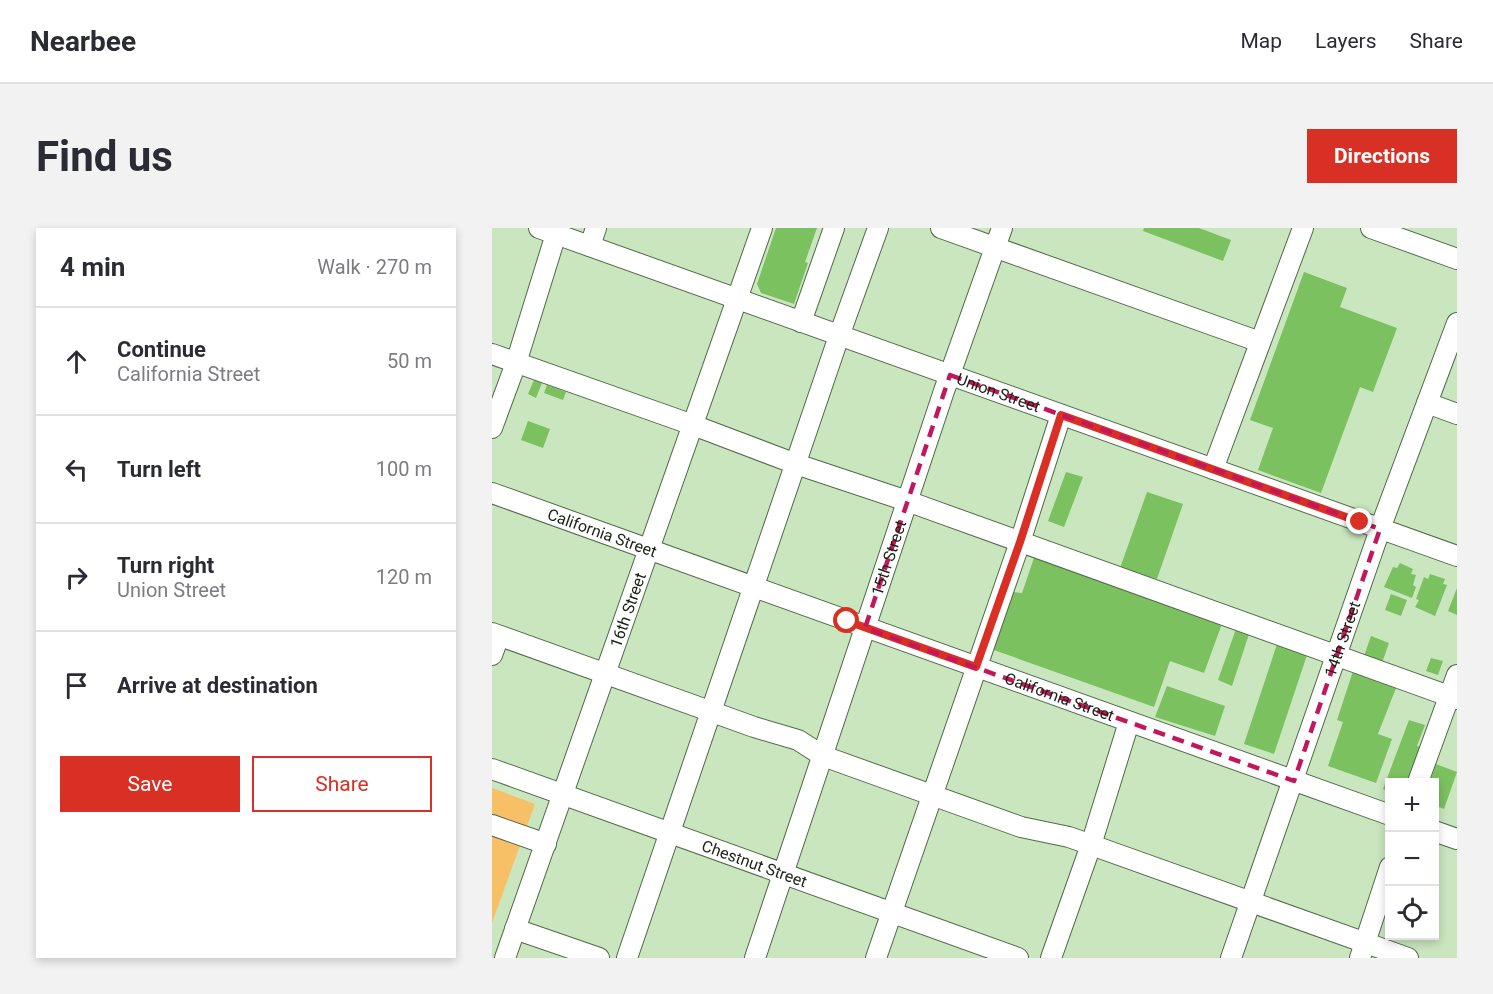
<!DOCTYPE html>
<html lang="en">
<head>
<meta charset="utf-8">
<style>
	body { margin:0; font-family:Roboto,sans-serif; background:#f2f2f3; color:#2b2b33 }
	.controls { position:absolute; right:18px; bottom:18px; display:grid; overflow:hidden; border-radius:0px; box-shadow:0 3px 9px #0003 }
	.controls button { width:54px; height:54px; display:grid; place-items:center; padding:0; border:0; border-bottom:2px solid #e1e1e2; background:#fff; color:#2b2b33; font:30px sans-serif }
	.stop { position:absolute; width:18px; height:18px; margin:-14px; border:4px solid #d93025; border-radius:50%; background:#fff }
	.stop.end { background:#d93025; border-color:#fff; box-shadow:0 2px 6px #0008 }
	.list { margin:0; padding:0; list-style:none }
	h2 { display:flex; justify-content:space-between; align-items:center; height:78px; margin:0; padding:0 24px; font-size:26px }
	h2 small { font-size:20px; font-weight:400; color:#7c7c81 }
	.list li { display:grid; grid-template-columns:39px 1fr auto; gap:18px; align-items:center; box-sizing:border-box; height:108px; padding:0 24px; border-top:2px solid #e1e1e2 }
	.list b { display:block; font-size:22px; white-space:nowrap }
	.list p { margin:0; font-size:20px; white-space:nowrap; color:#7c7c81 }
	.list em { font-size:20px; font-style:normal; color:#7c7c81 }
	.actions { display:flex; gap:12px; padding:18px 24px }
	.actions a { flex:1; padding:14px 0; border:2px solid #d93025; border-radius:0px; text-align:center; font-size:21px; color:#d93025 }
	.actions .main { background:#d93025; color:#fff }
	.icon { flex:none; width:33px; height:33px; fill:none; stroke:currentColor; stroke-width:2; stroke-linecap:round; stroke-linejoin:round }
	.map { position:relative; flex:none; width:965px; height:730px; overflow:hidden; border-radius:0px }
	header { display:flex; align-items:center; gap:36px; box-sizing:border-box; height:84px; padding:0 30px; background:#fff; border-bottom:2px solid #e1e1e2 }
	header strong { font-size:28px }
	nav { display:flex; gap:33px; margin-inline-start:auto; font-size:21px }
	.intro { display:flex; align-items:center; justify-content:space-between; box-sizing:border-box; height:144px; padding:0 36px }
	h1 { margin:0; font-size:42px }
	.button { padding:15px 27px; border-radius:0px; background:#d93025; color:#fff; font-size:21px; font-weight:700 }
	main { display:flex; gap:36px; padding:0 36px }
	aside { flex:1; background:#fff; border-radius:0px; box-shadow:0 3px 9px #0003 }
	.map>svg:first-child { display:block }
	.green { fill:#f7c067 }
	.building { fill:#7bc160 }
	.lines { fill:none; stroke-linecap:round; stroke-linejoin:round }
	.minor-casing { stroke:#516a48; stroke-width:22 }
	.minor { stroke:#fff; stroke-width:20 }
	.route { stroke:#d93025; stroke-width:8 }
	.marked { fill:none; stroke:#c2185b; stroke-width:4.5; stroke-dasharray:12 8; stroke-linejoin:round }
	.labels { text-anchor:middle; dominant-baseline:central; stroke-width:4.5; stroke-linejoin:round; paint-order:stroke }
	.street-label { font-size:16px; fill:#192315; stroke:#c9e6bf }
</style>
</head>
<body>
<header>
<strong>Nearbee</strong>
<nav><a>Map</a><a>Layers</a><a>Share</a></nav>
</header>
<div class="intro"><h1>Find us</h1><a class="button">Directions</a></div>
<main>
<aside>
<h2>4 min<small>Walk · 270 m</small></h2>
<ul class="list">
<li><svg class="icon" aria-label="ahead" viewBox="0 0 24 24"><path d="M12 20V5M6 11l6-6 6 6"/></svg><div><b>Continue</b><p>California Street</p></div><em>50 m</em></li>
<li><svg class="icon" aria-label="left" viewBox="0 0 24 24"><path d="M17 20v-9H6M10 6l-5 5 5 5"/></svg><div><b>Turn left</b></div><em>100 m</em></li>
<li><svg class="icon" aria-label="right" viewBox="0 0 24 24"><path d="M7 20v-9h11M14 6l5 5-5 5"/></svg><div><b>Turn right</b><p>Union Street</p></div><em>120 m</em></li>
<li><svg class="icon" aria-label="arrive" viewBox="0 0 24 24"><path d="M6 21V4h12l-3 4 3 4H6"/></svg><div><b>Arrive at destination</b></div></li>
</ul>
<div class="actions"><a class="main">Save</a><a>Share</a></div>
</aside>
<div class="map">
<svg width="965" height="730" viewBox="0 0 965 730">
	<rect width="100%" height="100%" fill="#c9e6bf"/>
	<!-- green -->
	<path class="green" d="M0,560L43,576L0,695Z"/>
	<!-- building -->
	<path class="building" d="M284,0H325L313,34L316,35L302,76L269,65L265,56Z
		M652,0H707L739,12L731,33L651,3Z
		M812,44L855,60L848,79L905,100L881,164L868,159L829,265L766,242L781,200L758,192Z
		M42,152L50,155L44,170L36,166Z
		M55,157L74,164L71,172L52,165Z
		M36,193L58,201L51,220L29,212Z
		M574,244L591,249L572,299L556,293Z
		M655,264L691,276L665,351L628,340Z
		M543,327L731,393L712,445L678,433L662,479L499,421L520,364L530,365Z
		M908,335L921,341L919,346L924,347L921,357L924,359L920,370L892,359L901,339L905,340Z
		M938,346L953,351L951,356L955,357L943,388L923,379L927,372L924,371L932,349L936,351Z
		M965,360V387L956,383Z
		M899,366L915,372L909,388L893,382Z
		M745,398L758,403L740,458L726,452Z
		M879,408L897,415L890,435L872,428Z
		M786,413L816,424L782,526L752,516Z
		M939,430L951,433L946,447L934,443Z
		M862,440L906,455L886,506L900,511L884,555L836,538L851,494L845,492Z
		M675,458L733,478L723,508L663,489Z
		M917,492L933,497L925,518L930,519L922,554H898V564L891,561Z
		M944,536L965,544L952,581L942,577V554H938Z"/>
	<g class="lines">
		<defs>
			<g id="minor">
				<path id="s1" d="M47,0L965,328"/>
				<path d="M449,0L768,114"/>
				<path d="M879,0L965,31"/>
				<path d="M98,18L104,0"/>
				<path d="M309,94L342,0"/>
				<path d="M0,126L201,197L304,236L415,273L965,471"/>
				<path d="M935,175L965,186"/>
				<path d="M0,200L24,135L64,6"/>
				<path d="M721,241L811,0"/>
				<path id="s2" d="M0,265L898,587"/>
				<path d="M0,405L262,499L306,512L331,528L529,599L577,609L916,730"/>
				<path d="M0,427L7,408"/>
				<path id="s3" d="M0,541L526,730"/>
				<path d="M926,554L965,447"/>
				<path d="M0,597L54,616"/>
				<path d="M942,603L965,611"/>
				<path d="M23,701L107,730"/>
				<path id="s4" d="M13,730L270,0"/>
				<path d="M135,730L347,108L386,0"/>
				<path id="s5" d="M263,730L452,163L510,0"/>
				<path d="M384,730L528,314L569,187"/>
				<path d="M559,730L599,617L637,494"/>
				<path id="s6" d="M739,730L892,290L965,95"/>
				<path d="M868,730L898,639"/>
			</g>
		</defs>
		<!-- minor casing -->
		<use href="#minor" class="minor-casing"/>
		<!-- minor -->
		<use href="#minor" class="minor"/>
	</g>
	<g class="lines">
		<!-- route -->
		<path class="route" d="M355,393L484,439L528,314L569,187L868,294"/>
	</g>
	<!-- marked area -->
	<path class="marked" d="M458,147L888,301L802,553L373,400Z"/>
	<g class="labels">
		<!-- street labels -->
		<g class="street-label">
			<text stroke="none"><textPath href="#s1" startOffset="488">Union Street</textPath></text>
			<text stroke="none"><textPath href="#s2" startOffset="117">California Street</textPath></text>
			<text stroke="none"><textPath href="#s5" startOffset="422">15th Street</textPath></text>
			<text stroke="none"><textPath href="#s4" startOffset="369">16th Street</textPath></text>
			<text stroke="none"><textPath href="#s6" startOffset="338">14th Street</textPath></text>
			<text stroke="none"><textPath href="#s2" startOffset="603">California Street</textPath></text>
			<text stroke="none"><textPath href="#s3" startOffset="279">Chestnut Street</textPath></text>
		</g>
	</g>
</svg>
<div class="controls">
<button>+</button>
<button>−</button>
<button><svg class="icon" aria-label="locate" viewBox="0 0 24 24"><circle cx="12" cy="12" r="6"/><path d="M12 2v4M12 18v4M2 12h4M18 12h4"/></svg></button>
</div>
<div class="stop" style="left:355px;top:393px"></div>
<div class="stop end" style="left:868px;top:294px"></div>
</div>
</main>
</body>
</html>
